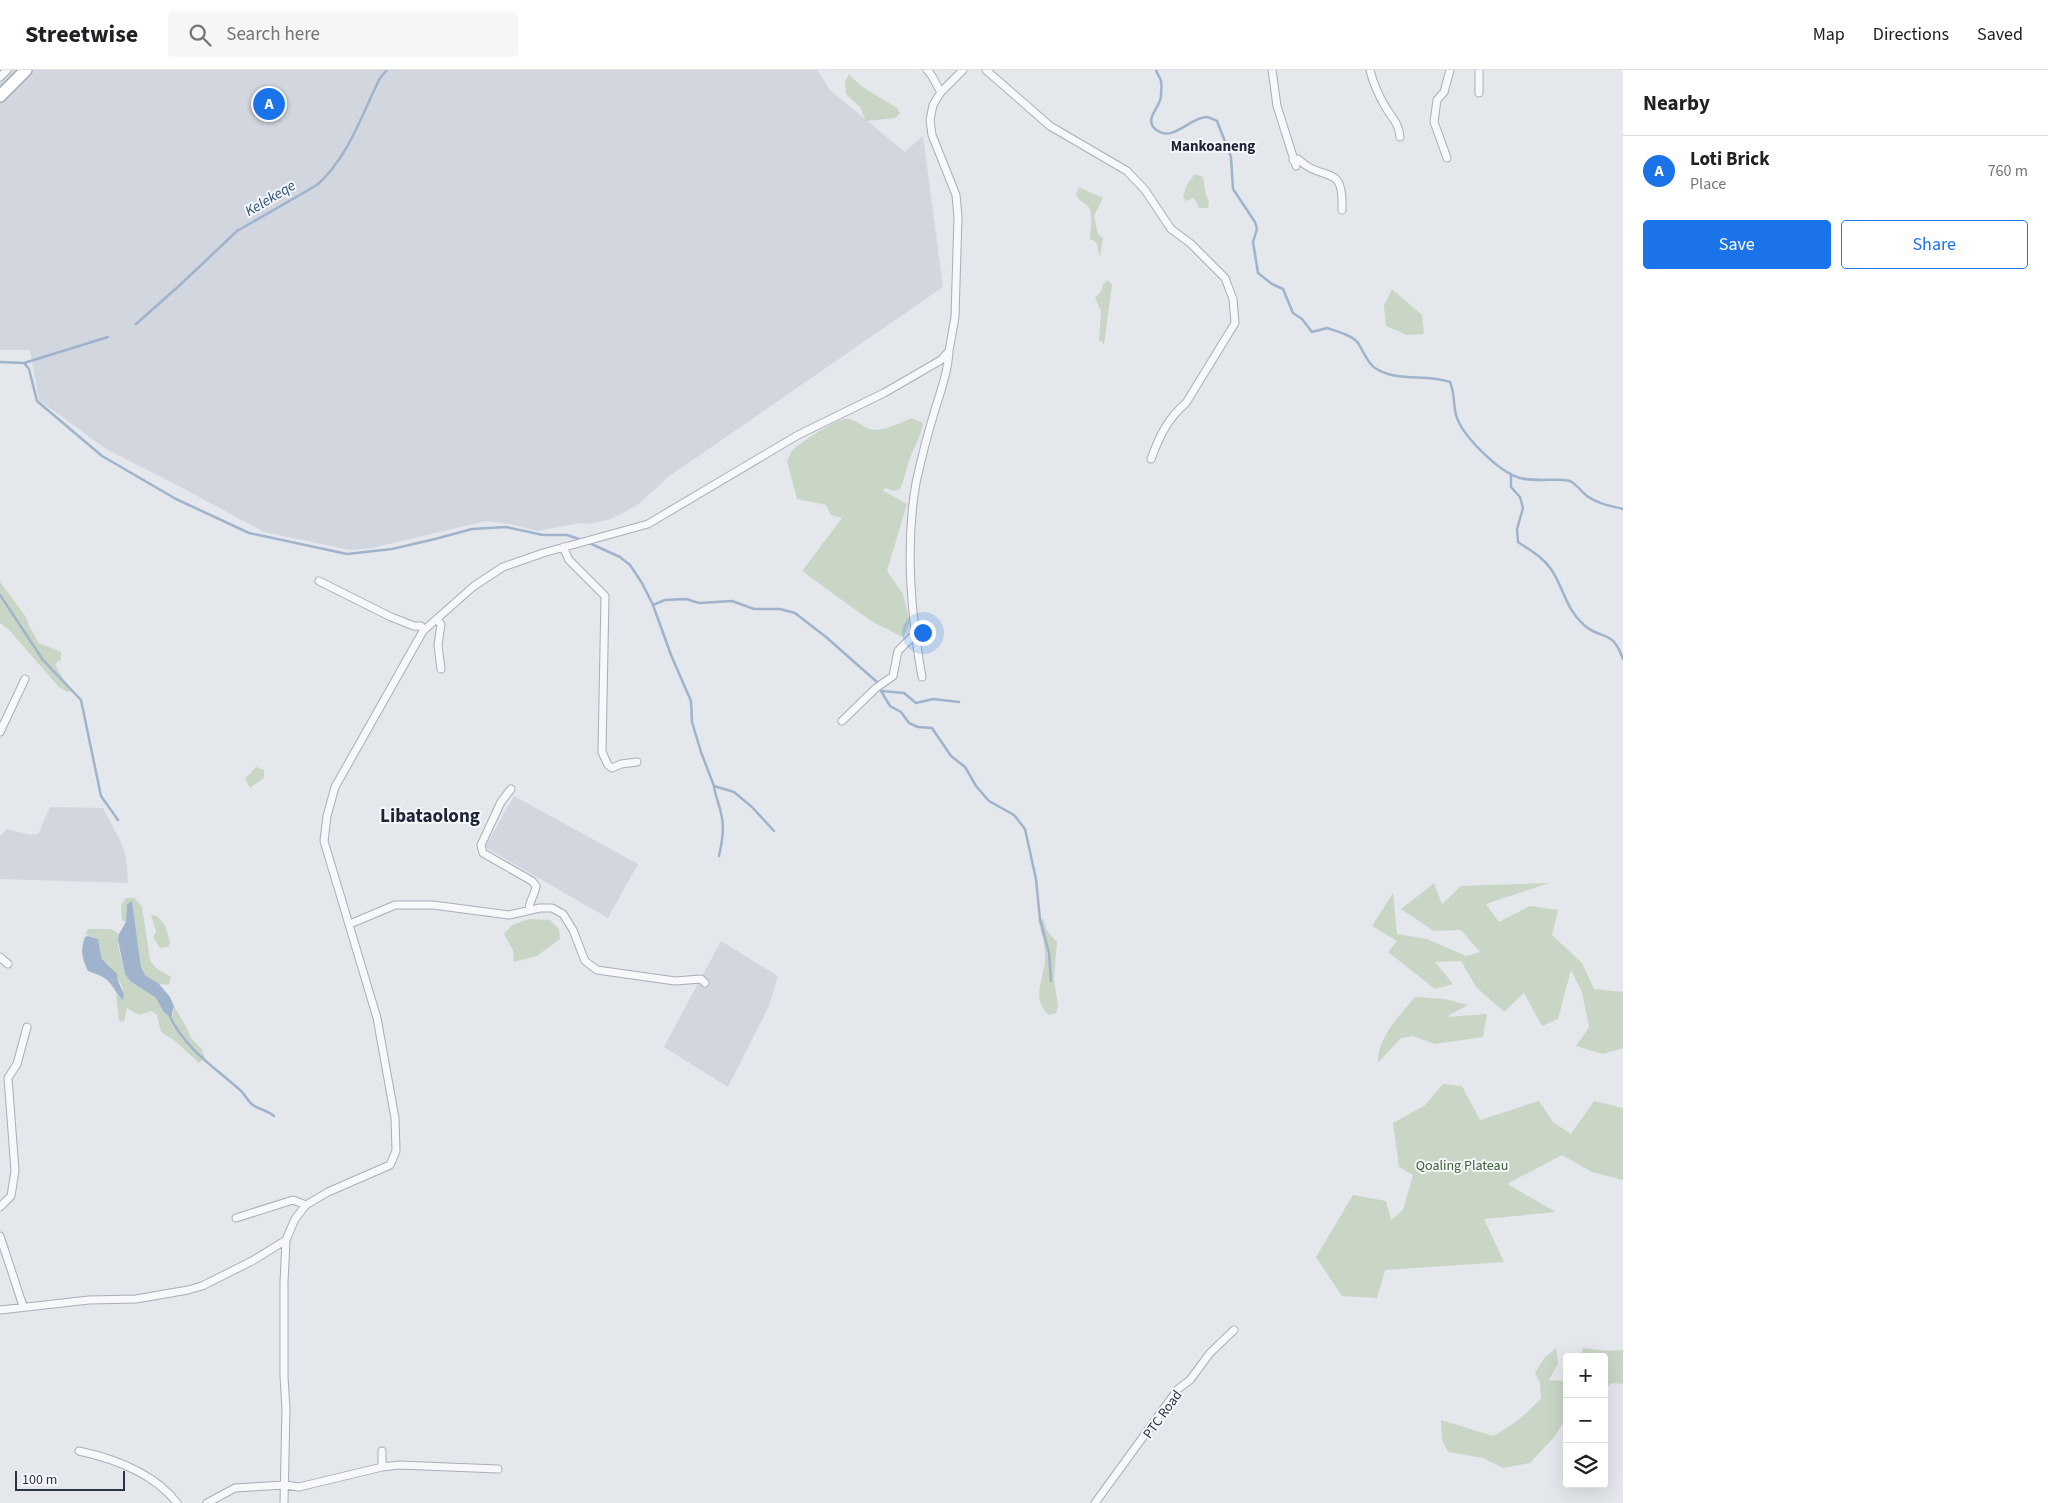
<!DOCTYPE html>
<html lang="en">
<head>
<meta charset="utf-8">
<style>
	:root { --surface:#fff; --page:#f6f6f6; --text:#202124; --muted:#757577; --line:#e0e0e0; --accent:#1a73e8 }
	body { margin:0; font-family:"Source Sans 3",sans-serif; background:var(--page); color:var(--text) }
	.controls { position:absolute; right:15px; bottom:15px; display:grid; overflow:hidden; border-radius:5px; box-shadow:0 5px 20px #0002 }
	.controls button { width:45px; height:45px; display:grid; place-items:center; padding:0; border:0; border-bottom:1px solid var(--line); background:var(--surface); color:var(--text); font:25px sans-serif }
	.scale { position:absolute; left:15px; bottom:12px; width:110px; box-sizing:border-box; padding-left:5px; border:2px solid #2b3445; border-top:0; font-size:14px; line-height:18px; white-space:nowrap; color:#2b3445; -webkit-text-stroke:4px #f4f6f9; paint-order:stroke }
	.you { position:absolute; left:922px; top:562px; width:18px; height:18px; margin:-12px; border:4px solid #fff; border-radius:50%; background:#1a73e8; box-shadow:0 0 0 8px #1a73e833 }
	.badge { display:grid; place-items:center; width:32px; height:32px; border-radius:50%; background:var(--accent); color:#fff; font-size:16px; font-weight:700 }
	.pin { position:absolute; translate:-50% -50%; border:2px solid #fff; box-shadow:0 1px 5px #0006 }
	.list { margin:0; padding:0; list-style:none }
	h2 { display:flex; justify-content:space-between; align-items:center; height:65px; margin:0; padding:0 20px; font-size:21px }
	h2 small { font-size:16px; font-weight:400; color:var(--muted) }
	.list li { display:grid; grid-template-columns:32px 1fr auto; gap:15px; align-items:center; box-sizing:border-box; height:70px; padding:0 20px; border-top:1px solid var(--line) }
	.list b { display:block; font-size:19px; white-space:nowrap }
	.list p { margin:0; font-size:16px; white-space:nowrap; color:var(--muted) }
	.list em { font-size:16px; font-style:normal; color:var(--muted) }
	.actions { display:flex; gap:10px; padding:15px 20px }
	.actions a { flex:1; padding:11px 0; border:1px solid var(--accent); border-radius:5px; text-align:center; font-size:18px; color:var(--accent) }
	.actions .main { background:var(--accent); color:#fff }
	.icon { flex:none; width:28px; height:28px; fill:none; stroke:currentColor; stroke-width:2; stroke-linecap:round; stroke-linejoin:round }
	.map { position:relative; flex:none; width:1623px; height:1433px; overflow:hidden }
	header { display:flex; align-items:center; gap:30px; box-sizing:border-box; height:70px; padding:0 25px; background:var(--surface); border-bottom:1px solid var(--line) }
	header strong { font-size:24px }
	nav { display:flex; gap:28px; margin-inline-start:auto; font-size:18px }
	.search { width:350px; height:45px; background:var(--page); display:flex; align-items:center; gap:12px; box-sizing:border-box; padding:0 18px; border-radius:5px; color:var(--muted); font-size:19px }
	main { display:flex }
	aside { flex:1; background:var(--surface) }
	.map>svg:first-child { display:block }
	.built { fill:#d2d6de }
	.green { fill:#c9d6c5 }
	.water { fill:#9fb4cc }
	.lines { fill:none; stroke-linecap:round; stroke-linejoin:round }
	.stream { stroke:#9fb4cc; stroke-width:2.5 }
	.street-casing { stroke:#a9aeb7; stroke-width:9 }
	.primary-casing { stroke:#a3abb8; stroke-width:14 }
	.street { stroke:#f7f8fa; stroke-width:7 }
	.primary { stroke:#fff; stroke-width:11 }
	.labels { text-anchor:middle; stroke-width:4; stroke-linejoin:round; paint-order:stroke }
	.park-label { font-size:14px; fill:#3f6138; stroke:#f4f6f9 }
	.street-label { font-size:14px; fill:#2b3445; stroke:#f4f6f9 }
	.neighbourhood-label { font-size:15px; font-weight:bold; fill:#1d2536; stroke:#f4f6f9 }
	.water-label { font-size:15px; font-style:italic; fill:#34527a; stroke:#f4f6f9 }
	.district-label { font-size:19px; font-weight:bold; fill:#1d2536; stroke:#f4f6f9 }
</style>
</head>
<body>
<header>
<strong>Streetwise</strong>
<div class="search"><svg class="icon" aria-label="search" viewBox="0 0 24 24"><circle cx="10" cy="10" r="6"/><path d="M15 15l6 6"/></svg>Search here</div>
<nav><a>Map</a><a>Directions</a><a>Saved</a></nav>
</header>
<main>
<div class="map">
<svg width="1623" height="1433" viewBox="0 0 1623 1433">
	<rect width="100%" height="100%" fill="#e4e7ec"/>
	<path class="built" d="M0,0H817L830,20L905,82L923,66L943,217L668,407L639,434L611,449L590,454L580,453L538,461L509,454L486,451L372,478L350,480L264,462L175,414L106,379L39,330L30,280H0Z
		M514,726L638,794L608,848L485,777Z
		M50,737L103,738L122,774L126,787L128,813L0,809V766L7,759L31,765L38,764Z
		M721,871L778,906L769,936L728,1017L664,977Z"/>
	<path class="green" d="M849,4L861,16L897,38L900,43L895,48L866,51L860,37L846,24L845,12Z
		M1195,104L1203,107L1206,125L1209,132L1208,138H1199L1194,128L1186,131L1183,128L1186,116Z
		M1079,117L1103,128L1094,146L1098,164L1103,168L1100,187L1096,172L1090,169C1090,160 1094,143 1088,136C1083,132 1079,131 1076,125Z
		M1108,210L1112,215L1104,274L1099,270L1101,241L1095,228L1101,221L1103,214Z
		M1392,219L1422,245L1424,264L1407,265L1386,256L1384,235Z
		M912,348L923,353C921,366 915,375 910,388C906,398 905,409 900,419L893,421L886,418L882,420L907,434L887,501L903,524L910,553L903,567L871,551L802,501L842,448L831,445L826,435L797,429L787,391C789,388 790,383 792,381C799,373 836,349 846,349C855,349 859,354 867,358C880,364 899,353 912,348Z
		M0,512L26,547L29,556L39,573L61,582V590L55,594L62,607L72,621L67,622L59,617L9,560L0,553Z
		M256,697L264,700V708L250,718L245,709Z
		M1434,813L1442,834L1461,816L1549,813L1486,834L1499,852L1530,836L1558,840L1552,865L1582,893L1594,919L1623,922V978L1603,984L1576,976L1589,957L1582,922L1571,900L1558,949L1542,956L1524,923L1504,942L1476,917L1461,891L1435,892L1453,914L1435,919L1388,882L1397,871L1372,856L1393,823L1397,864L1427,869L1466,886L1480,882L1461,860L1434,861L1401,839Z
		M126,828H135L142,837L150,890L156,898L171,907L169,915L159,914L151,909L145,905L141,897L132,831L127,834L126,852L122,850L121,835Z
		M151,845L157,846L165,855L170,872L168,877L160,878L153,867L156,862Z
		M529,849L550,850L559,859L560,869L537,886L514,892L513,880L504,864L512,855Z
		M1043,849L1047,861L1057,872L1054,910L1058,936L1056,943L1049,945C1029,928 1046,907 1045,885C1045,873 1041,862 1038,850Z
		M88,859H111L119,864L118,875L125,904L130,911L156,928L163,941L173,945L174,936L187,958L191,968L202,979L205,988L199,993L174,970L161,962L157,945L152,941L139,945L127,938L124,952L119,951L116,924L123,929V918L111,897L102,889L98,869L85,864Z
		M1415,927L1445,929L1468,935L1446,947L1487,944L1483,967L1435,974L1413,966L1401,968L1378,993C1377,968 1400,945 1415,927Z
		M1443,1014L1462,1016L1480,1050L1539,1031L1553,1052L1571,1064L1594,1031L1623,1038V1110L1592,1102L1562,1085L1507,1114L1556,1142L1484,1149L1504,1192L1385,1200L1377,1228L1342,1226L1316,1187L1353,1125L1386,1131L1391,1150L1403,1140L1413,1105L1399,1097L1393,1053L1424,1036Z
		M1556,1278L1558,1294L1549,1310L1567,1311V1346L1555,1366L1530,1393L1503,1398L1483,1388L1448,1382L1442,1370L1441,1350L1493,1366C1513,1355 1526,1345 1541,1328L1540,1313L1535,1303L1544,1288Z
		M1583,1278L1608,1281L1623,1280V1314L1613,1313L1604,1317V1287H1581Z"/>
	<path class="water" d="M132,831L141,897L145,905L159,914L170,927L174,936L171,948L163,941L156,928L130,911L125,904L118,870L119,864L126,852L127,834Z
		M88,866L98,869L102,889L117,904L118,911L124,924L123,930C116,924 115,919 110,913C104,906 96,904 88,901C82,888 80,880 85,867Z"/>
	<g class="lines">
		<path class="stream" d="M1156,0C1157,4 1160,7 1161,11C1162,14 1161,23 1161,26C1161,37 1141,51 1158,61C1173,71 1190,48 1206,47C1209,47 1213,49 1217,51L1231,87L1233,119L1255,152L1257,159L1253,172L1258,203L1272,214L1283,219L1293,243L1302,249L1312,262L1327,258C1336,261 1352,265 1358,273C1363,280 1367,293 1375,298C1398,313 1426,303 1450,312C1455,323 1453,334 1456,345C1462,366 1499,402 1520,408C1533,412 1560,408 1570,411C1576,414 1582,422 1587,426C1598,434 1611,436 1623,439
			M136,254L180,215L237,161L317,115C348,88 362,44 380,8L387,0
			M0,292L24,293L108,267
			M24,293L29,299L37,331L102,386L176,429L249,463L347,484L392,479L435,469L472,459L506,457L543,465H567L582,470
			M1511,404V417L1520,427L1523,438L1517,459L1518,472C1530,480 1543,487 1551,499C1564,518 1565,538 1584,555C1602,571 1612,558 1623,589
			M587,472L620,487L630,495L642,513L653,535L671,585L691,631L692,652L701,682L714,716L734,722L752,737L774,761
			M0,525L43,590L81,630L101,726L118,750
			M653,535L665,530L686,529L699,533L732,531L754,539H780L795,543L826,567L877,612
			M881,621L890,636L901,642L909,653L918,657L932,658L951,686L965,697L976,716L989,731L1014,745L1025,759L1036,809L1040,849L1049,883L1051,911
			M881,621L904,623L916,633L933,629L959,632
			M714,716C715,726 719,733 721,743C725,757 722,772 719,786
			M170,947C186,979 214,997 240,1020C245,1024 248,1032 253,1035C260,1040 267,1040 274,1046"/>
		<defs>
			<path id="street" d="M927,0C934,6 935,14 941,22
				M986,0L1050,56L1127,101L1145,120L1171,159L1190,173L1225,208L1233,229L1235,253L1186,333C1168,348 1159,367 1151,389
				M1272,0L1277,36L1296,96
				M1370,0C1373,13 1379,26 1386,38C1393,49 1399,54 1400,67
				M1479,0V23
				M0,7L7,0
				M1447,88L1434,52L1437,30L1444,22L1450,0
				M1293,90L1298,89C1324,114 1344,91 1342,140
				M563,477L569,490L605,526L602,682L608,695L612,698L621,694L637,692
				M319,511L391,547L414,556H421L423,561
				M437,550L441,554L438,575L441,599
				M922,607C911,545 905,475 916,413C921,390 927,366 934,343C940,323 948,302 949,281
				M842,651L876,618L893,606L898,581L914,565
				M0,662L25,609
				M511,719L501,732L481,775L483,783L532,811L536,816C535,825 529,831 529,840
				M350,854L395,835H433L509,845L540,838H552L563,844L573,860L585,891L597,900L675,911L701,909L705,913
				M0,887L8,894
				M0,1137L11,1126L15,1101L8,1008L17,994L27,957
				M236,1148L293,1130L306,1135
				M0,1166L23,1236
				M0,1240L89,1230L136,1229L188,1220L202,1216L252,1191L286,1170
				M79,1381C116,1389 154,1403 177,1433
				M382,1397L399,1395L498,1399
				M207,1433L235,1418L285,1415L299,1417L382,1397V1381
				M284,1433L286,1339L284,1306V1213L286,1170L295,1149L306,1135L328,1122L390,1095L396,1081L395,1048L377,948L324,771L327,746L335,717L423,561L474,516L503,497L543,483L648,454L798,365L884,323L941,290L949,281L955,247L958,147L956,125L932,65L930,50L933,35L941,22L963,0
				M1095,1433L1178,1319L1190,1310L1210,1283L1234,1260"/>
			<path id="primary" d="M0,26L26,0"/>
		</defs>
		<use href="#street" class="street-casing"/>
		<use href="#primary" class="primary-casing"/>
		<use href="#street" class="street"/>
		<use href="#primary" class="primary"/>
	</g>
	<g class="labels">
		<g class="park-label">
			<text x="1462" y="1100">Qoaling Plateau</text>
		</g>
		<g class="street-label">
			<text transform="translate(1162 1344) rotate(-54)" y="5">PTC Road</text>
		</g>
		<g class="neighbourhood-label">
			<text x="1213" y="81">Mankoaneng</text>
		</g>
		<g class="water-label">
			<text transform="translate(270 128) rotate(-31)" y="5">Kelekeqe</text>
		</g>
		<g class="district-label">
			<text x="430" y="752">Libataolong</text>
		</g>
	</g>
</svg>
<div class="controls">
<button>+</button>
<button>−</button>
<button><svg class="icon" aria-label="layers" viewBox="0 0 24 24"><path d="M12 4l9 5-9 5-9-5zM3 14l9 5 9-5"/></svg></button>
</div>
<div class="scale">100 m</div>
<div class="you"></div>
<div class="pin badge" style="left:269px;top:34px">A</div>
</div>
<aside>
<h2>Nearby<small></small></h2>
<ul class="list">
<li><span class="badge">A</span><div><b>Loti Brick</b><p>Place</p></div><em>760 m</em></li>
</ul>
<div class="actions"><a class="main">Save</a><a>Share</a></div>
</aside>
</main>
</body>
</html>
